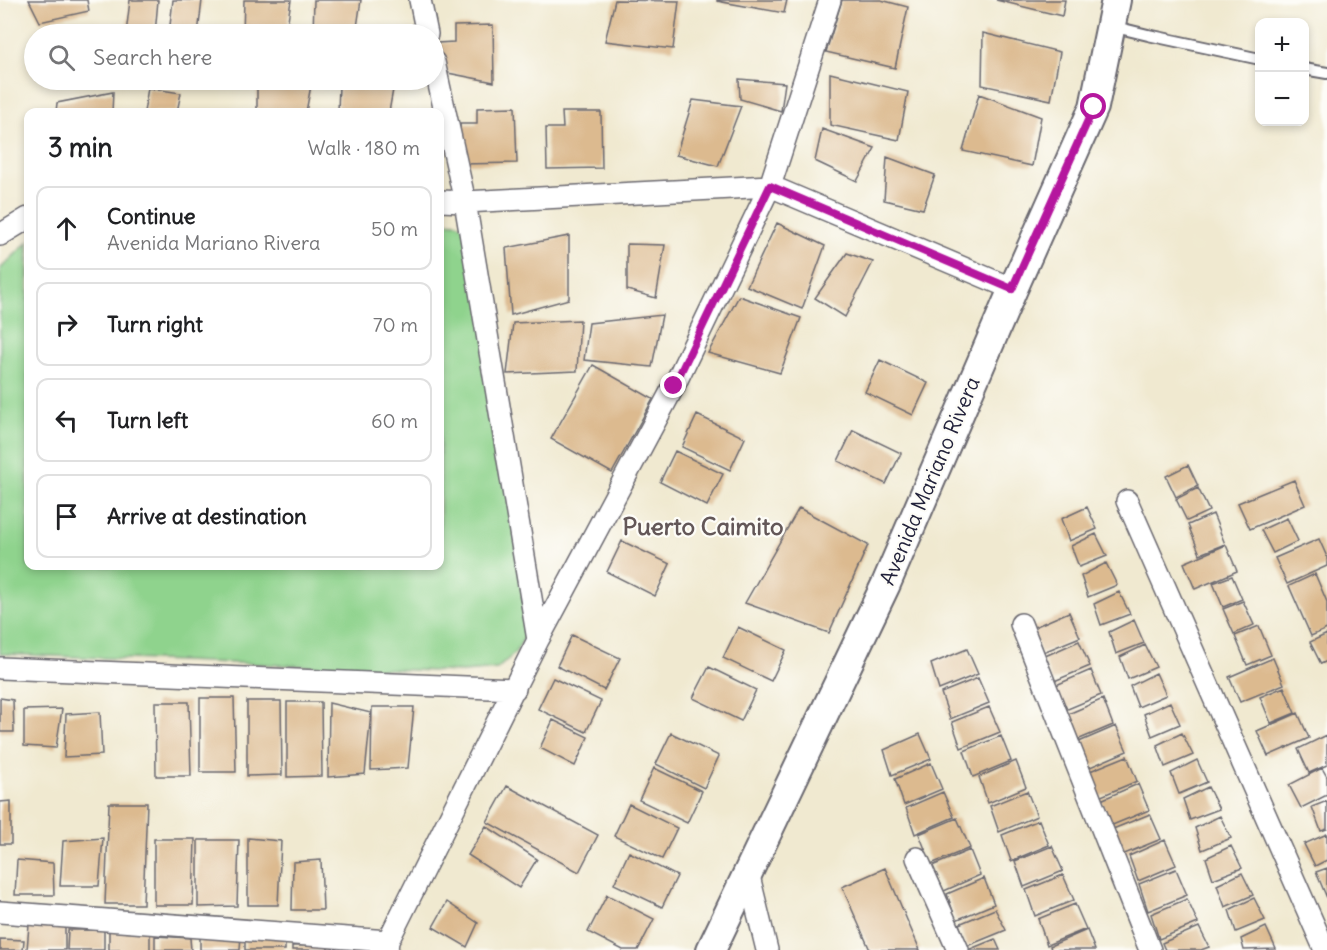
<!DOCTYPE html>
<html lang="en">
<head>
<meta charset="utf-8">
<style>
	:root { --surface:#fff; --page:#f2f2f2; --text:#202124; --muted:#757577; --line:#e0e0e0 }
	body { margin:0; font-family:Delius,sans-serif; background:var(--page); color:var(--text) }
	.controls { position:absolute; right:18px; top:18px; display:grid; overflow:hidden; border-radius:12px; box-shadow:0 3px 9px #0003 }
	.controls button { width:54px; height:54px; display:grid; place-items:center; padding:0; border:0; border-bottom:2px solid var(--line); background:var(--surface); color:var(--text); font:30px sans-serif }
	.stop { position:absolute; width:18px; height:18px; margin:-14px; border:4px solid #b5179e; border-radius:50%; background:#fff }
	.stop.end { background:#b5179e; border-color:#fff; box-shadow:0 2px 6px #0008 }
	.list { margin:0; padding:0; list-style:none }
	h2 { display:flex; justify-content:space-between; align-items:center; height:78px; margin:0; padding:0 24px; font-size:26px }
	h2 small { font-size:20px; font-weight:400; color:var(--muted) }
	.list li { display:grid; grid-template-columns:39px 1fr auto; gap:18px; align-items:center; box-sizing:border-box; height:84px; margin:0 12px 12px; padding:0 12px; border:2px solid var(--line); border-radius:12px }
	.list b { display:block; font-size:22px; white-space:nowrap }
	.list p { margin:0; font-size:20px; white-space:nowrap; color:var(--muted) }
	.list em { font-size:20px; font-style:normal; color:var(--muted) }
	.icon { flex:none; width:33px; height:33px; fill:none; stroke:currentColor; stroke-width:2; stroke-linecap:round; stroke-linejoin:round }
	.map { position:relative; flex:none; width:1327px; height:950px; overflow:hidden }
	.search { position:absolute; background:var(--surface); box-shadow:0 3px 9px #0003; left:24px; top:24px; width:420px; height:66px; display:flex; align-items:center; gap:15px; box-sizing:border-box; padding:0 21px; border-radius:33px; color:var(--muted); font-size:22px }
	.panel { position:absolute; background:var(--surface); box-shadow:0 3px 9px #0003; left:24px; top:108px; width:420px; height:462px; border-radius:12px }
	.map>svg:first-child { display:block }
	.green { fill:#8fd38d; stroke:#587a64; stroke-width:1.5 }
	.building { fill:#dcba8f }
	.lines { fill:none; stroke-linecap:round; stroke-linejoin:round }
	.service-casing { stroke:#6a686f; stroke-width:14 }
	.minor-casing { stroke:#6a686f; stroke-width:24 }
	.secondary-casing { stroke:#6a686f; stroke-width:32 }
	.service { stroke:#fff; stroke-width:10 }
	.minor { stroke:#fff; stroke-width:21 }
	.secondary { stroke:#fff; stroke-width:28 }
	.route { stroke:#b5179e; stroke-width:8 }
	.labels { text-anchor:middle; stroke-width:4.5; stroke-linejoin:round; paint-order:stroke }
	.street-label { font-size:21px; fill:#22223b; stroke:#fdfcf7 }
	.quarter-label { font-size:24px; font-weight:bold; fill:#635758; stroke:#fdfcf7 }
</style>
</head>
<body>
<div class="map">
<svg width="1327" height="950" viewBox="0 0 1327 950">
	<rect width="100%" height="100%" fill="#fdfcf7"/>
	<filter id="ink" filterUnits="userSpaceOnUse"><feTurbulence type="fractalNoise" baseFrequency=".0167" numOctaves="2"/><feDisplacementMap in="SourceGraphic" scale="12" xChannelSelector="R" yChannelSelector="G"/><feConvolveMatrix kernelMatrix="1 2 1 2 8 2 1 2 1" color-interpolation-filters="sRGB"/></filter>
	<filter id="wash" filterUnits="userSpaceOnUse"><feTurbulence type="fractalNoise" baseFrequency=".008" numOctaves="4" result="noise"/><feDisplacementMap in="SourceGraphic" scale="24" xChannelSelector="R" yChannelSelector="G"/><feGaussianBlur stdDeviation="1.35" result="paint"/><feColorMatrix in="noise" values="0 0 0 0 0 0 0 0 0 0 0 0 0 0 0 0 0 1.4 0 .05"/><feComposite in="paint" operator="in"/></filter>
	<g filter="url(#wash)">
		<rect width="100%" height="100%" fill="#f0e9d0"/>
		<path class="green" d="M440,222L457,223L471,230L530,628L515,653L497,669L463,672L0,654V269L28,242V566H440Z"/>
		<g id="blocks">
			<path class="building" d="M29,0H87L89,11L40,22Z
				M130,0H158L155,34H126Z
				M173,0H202L198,34H169Z
				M244,0H291L286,34H243Z
				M314,0H361L356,34H313Z
				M615,0L679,1L673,49L605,41Z
				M717,0H787L784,13L717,1Z
				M842,0H881L908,7L895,68L826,52Z
				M996,0H1065L1062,16Z
				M493,25L494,82L448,73L437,43L454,42V26Z
				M983,33L1060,52L1051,100L982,85Z
				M830,73L908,92L899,140L830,125Z
				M739,79L785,83L781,111L740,99Z
				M257,80H312L306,112H257Z
				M394,84L389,112H338L339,85Z
				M148,88L181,93L177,112H144Z
				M113,92L112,112H56L57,103Z
				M979,94L1041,117L1032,166L963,151Z
				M693,100L741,106L718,166L676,155Z
				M515,107L517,163L461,164L460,124H477V108Z
				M562,112H601L602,168L547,169L546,128H563Z
				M822,129L875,148L857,181L815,161Z
				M887,157L935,175L923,209L884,200Z
				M777,223L825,246L802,309L747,286Z
				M569,236V299L511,315L506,248Z
				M627,244L665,245L656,298L627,290Z
				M847,253L873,262L845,317L815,298Z
				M739,296L801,318L780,373L708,353Z
				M662,315L652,367L584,360L589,323Z
				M580,320L577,371L507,374L513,323Z
				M880,360L928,383L913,415L865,392Z
				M593,365L653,399L612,473L551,439Z
				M697,415L745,438L730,470L682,447Z
				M853,430L901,453L886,484L838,461Z
				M675,451L723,474L707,506L660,482Z
				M1188,465L1198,486L1176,497L1166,476Z
				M1294,480L1305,505L1250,529L1238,503Z
				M1198,488L1209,511L1187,521L1176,499Z
				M1087,507L1097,529L1069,541L1061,519Z
				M799,508L868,545L829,633L745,603Z
				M1213,514L1225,544L1200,554L1188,525Z
				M1287,518L1298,541L1273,553L1261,530Z
				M1096,534L1107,556L1079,567L1071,546Z
				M1319,539L1327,557V566L1287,584L1275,558Z
				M622,541L670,564L655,596L607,572Z
				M1226,545L1237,571L1195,589L1184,563Z
				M1106,563L1117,585L1088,597L1081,576Z
				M1315,574L1327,602V629L1311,636L1289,586Z
				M1232,576L1242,599L1223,607L1213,583Z
				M1119,592L1130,614L1101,625L1094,604Z
				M1243,601L1254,625L1234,634L1223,609Z
				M1069,612L1080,637L1041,653L1032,628Z
				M1134,620L1144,643L1116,654L1109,632Z
				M1259,626L1271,655L1247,665L1235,636Z
				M738,627L786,650L771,681L723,658Z
				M1327,634V661L1321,664L1310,642Z
				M572,635L620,658L604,690L557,666Z
				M1079,641L1090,666L1052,682L1043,657Z
				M1145,645L1156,667L1128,679L1120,657Z
				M967,649L978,674L939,690L931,664Z
				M1273,658L1284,684L1240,702L1229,677Z
				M709,667L756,690L741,721L693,698Z
				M1091,670L1101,695L1063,711L1054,686Z
				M1156,673L1166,695L1138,707L1130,686Z
				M553,678L601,701L586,732L538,709Z
				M978,678L989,703L950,719L941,693Z
				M1284,687L1295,713L1271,723L1260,697Z
				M0,698L13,700L14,732H0Z
				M200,698H234L236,772H200Z
				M1103,699L1113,725L1075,741L1066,715Z
				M247,701H281L282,775L247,776Z
				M155,702H189L191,776H156Z
				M287,702H321L322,776L287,777Z
				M1170,702L1180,724L1152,736L1144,714Z
				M329,703L371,713L365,774L328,777Z
				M372,707H414L408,768L371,770Z
				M989,707L1000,732L961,748L952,722Z
				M62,709L56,748L24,746V710Z
				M100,712L102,755L64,757L66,714Z
				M1298,713L1309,738L1268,756L1257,731Z
				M553,720L588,737L575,766L540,748Z
				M1116,726L1127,751L1088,768L1079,742Z
				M671,733L719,756L704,788L656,764Z
				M1182,733L1193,755L1165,767L1157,745Z
				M920,734L931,759L892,775L884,750Z
				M1327,735V765L1309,773L1298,749Z
				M1001,736L1011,761L973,777L964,751Z
				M1127,756L1137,781L1099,797L1090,771Z
				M1197,760L1207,782L1179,794L1171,773Z
				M1016,761L1026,787L988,803L979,777Z
				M931,763L942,789L904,805L895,779Z
				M654,768L702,791L687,823L639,800Z
				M1322,768L1327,777V795L1301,808L1289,785Z
				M1138,784L1149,810L1110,826L1101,800Z
				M507,786L598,835L579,872L487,822Z
				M1208,787L1219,809L1190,820L1183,799Z
				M1027,791L1037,816L999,832L990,806Z
				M943,792L954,817L915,834L906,808Z
				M11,801V844H0V802Z
				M1327,801V829L1321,831L1312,807Z
				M109,803H147L143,904H105Z
				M629,804L677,828L662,859L614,836Z
				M1150,814L1161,839L1122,855L1113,829Z
				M1220,816L1231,838L1202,850L1195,828Z
				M957,818L970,848L931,864L919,834Z
				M1039,820L1049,845L1011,861L1002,835Z
				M486,826L537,859L519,888L468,855Z
				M1327,834V860L1315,866L1304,844Z
				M103,838L99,886H60L63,841Z
				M248,838L281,841L278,905H248Z
				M154,839H195L193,905H154Z
				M198,840H239L237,906L198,907Z
				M1165,840L1176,865L1138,881L1129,856Z
				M1052,846L1063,871L1024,887L1015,861Z
				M1231,846L1242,868L1213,879L1206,858Z
				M970,850L980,875L944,891L932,866Z
				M629,852L677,876L662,907L614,884Z
				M17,860L53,863L54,895H15Z
				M321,860L323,910H292L293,862Z
				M885,868L910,927L920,950H870L842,887Z
				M1327,868V898L1316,872Z
				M1176,869L1187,895L1148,911L1139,884Z
				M1242,873L1253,895L1225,907L1217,885Z
				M1063,875L1074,900L1035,916L1026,890Z
				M984,878L994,904L956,920L947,894Z
				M607,895L654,919L638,950H623L588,932Z
				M1254,898L1265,920L1236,932L1229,910Z
				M1187,899L1198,923L1159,939L1151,914Z
				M447,902L478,923L467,947L433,927Z
				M1075,904L1086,929L1047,945L1038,919Z
				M995,909L1006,930L967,946L959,924Z
				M65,924V950H27L29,925Z
				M109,927L150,929V950H109Z
				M1199,927L1209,947L1201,950H1165L1162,943Z
				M1266,927L1276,949L1244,950L1241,939Z
				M68,930H104V950H67Z
				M1087,930L1095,950H1051L1050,946Z
				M200,933L241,934L240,950H200Z
				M155,936L190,938L191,950H155Z
				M245,936H285V950H245Z
				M0,939L24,940L23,950H0Z
				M995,939L1000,950H968Z
				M328,945V950H292V946Z"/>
		</g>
	</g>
	<g filter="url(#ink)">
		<use href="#blocks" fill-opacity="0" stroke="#6a686f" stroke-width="1.5"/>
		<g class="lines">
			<defs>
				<path id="service" d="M1111,26L1148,35L1260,59
					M1304,69L1327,73"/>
				<path id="minor" d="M420,0L427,34
					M434,62L465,202L538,640
					M440,201L465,202L770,186L1013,289
					M0,235L28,218
					M1127,501L1325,950
					M1021,624L1150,950
					M0,668L515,689
					M917,858L958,950
					M748,872L767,950
					M0,912L388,941
					M387,950L388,941L538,640L674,386L770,186L830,0"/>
				<path id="secondary" d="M711,950L886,584L1013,289L1094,107L1116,0"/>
			</defs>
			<use href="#service" class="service-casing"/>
			<use href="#minor" class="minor-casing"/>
			<use href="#secondary" class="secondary-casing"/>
			<use href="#service" class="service"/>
			<use href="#minor" class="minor"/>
			<use href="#secondary" class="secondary"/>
		</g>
	</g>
	<g class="lines" filter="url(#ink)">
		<path class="route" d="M674,386L770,186L1012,289L1094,107"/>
	</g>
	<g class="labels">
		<g class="street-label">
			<text transform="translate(930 481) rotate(-67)" y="7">Avenida Mariano Rivera</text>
		</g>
		<g class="quarter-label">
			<text x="703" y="535">Puerto Caimito</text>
		</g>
	</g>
</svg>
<div class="controls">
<button>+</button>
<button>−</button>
</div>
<div class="stop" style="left:1094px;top:107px"></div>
<div class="stop end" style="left:674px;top:386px"></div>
<div class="search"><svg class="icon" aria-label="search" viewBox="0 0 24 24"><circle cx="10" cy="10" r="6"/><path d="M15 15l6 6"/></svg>Search here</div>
<section class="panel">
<h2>3 min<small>Walk · 180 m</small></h2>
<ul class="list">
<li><svg class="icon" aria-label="ahead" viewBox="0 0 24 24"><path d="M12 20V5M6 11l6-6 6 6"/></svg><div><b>Continue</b><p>Avenida Mariano Rivera</p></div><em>50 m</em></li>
<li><svg class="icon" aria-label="right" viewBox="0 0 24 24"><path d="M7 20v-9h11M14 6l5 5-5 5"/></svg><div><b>Turn right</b></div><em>70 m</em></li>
<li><svg class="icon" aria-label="left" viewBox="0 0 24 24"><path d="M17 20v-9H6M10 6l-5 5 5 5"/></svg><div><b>Turn left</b></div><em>60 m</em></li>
<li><svg class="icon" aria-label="arrive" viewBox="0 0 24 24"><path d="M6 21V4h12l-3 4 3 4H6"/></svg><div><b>Arrive at destination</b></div></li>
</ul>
</section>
</div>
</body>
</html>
